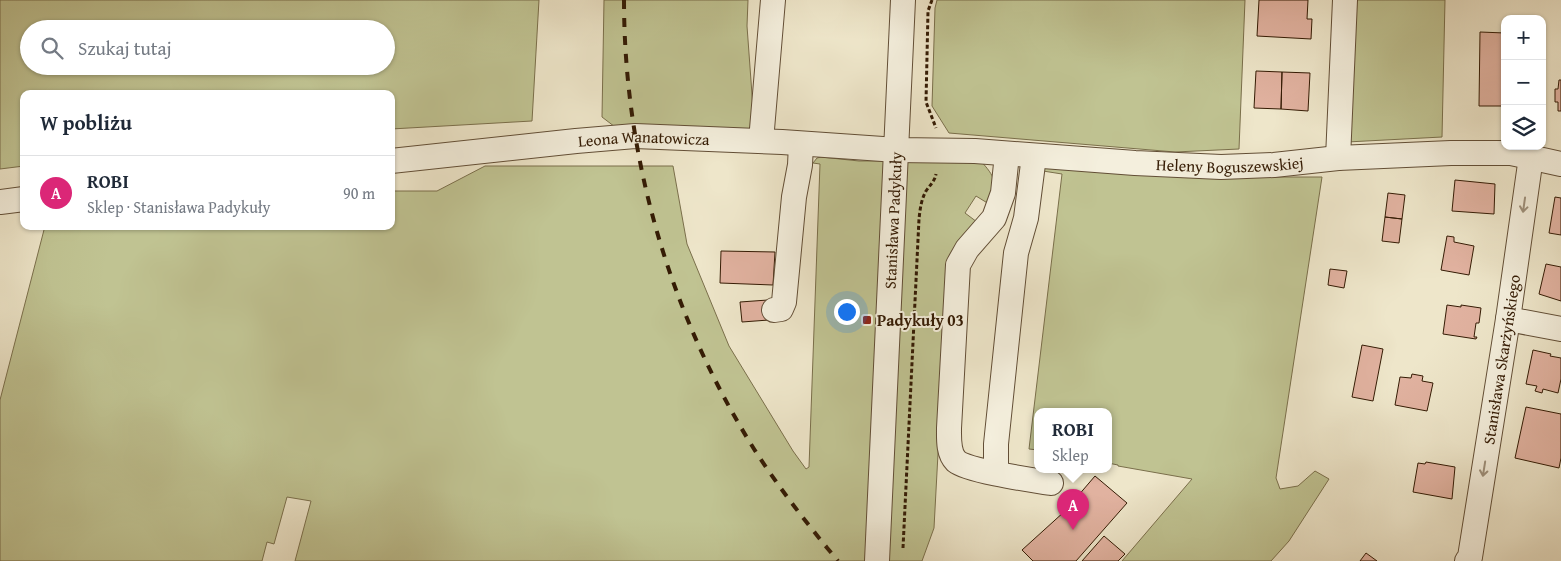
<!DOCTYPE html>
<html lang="pl">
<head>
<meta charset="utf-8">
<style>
	:root { --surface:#fff; --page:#f6f6f7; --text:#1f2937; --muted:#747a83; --line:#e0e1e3; --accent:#db2777 }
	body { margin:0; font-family:"Gentium Book Plus",serif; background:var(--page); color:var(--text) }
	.controls { position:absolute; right:15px; top:15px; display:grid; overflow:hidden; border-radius:10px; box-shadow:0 1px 4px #0004 }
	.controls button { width:45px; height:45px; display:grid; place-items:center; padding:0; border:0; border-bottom:1px solid var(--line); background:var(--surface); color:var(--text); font:25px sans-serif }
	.you { position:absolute; left:846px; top:311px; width:18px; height:18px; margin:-12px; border:4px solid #fff; border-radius:50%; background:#1a73e8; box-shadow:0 0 0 8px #1a73e833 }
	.badge { display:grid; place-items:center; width:32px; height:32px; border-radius:50%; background:var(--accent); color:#fff; font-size:16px; font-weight:700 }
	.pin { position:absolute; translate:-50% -41px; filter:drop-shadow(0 1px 2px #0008) }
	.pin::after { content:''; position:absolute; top:26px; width:18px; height:15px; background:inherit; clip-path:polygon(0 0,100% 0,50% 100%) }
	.popup { position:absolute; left:1034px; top:408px; width:78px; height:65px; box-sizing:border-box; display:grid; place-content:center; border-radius:10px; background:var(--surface); filter:drop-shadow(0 1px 4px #0005); font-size:16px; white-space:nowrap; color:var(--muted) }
	.popup b { font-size:19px; color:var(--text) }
	.popup::after { content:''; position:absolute; left:50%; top:100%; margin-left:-10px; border:10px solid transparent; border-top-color:var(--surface) }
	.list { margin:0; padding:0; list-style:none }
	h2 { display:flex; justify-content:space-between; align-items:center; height:65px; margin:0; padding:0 20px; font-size:21px }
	h2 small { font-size:16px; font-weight:400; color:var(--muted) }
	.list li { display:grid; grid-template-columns:32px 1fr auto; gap:15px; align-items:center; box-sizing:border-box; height:75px; padding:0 20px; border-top:1px solid var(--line) }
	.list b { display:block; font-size:19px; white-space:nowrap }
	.list p { margin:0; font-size:16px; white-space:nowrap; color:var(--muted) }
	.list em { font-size:16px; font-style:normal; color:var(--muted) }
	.icon { flex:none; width:28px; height:28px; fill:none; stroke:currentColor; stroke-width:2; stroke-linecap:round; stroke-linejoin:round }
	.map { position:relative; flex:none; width:1561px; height:561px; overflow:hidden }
	.search { position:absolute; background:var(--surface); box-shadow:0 1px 4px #0004; left:20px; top:20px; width:375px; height:55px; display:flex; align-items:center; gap:12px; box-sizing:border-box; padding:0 18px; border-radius:28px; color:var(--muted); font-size:19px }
	.panel { position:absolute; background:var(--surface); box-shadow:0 1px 4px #0004; left:20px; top:90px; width:375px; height:140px; border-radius:10px }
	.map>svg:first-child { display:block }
	.green { fill:#c0c392; stroke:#7a6f4b; fill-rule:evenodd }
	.building { fill:#e1b2a0; stroke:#341b04 }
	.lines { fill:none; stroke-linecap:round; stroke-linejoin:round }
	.minor-casing { stroke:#624e36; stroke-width:26 }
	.path { stroke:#341b04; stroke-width:3; stroke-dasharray:4 2.5; stroke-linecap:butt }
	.minor { stroke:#f4efdd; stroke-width:24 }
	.rail { stroke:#341b04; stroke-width:4; stroke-dasharray:9 9; stroke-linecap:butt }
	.oneway { stroke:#9e907b }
	.poi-dot { fill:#8f2418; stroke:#f4efdd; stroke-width:2 }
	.labels { text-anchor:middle; stroke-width:4; stroke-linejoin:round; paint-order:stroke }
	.street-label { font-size:16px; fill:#341b04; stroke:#f4efdd }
	.poi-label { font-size:16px; font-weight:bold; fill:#341b04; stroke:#f4efdd; text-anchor:start }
</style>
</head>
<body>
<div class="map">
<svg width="1561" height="561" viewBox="0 0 1561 561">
	<rect width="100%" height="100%" fill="#eee6ca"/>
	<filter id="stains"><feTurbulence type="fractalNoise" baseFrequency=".004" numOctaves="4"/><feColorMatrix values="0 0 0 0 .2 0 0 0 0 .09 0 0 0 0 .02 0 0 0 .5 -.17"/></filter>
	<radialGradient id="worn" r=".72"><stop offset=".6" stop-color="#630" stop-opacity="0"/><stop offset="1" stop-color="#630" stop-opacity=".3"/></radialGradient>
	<path class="green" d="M0,0H539L532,121L391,129V94H24V166L0,169ZM29,29H386V66H29Z
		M604,0H748L747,26L754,122L746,132L619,130L602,117Z
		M937,0H1245L1239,149L1175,152L949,133L932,106L935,8Z
		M1356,0H1445L1442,137L1347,142Z
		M821,157L859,161L980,160C996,178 997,181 989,204L976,196L965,213L977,222L939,435L934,528L922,561H295L311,501L287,497L274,544L267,542L262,561H0V400L45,226H391V191H437L485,166H673L687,244L729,346L793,451L806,469L809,467L820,164L813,163L817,158Z
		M1043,165L1236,177H1322L1276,478L1280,489L1298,486L1315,471L1329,479L1289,541L1271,561H1122L1192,479L1118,466V465L1108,463V411H1038V450L1029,449L1062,174L1043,171Z"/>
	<path class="building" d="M1259,0H1308L1307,19H1312L1311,39L1257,36Z
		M1480,32L1505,33V106H1479Z
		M1256,71L1282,72L1281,109L1254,108Z
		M1282,72L1310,73L1308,111L1281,109Z
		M1559,80H1561V111H1558V102H1555V89H1558Z
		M1455,180L1495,184L1494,214L1452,211Z
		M1388,193L1405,195L1402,219L1385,217Z
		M1555,197L1561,198V235L1549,233Z
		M1385,217L1402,219L1399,243L1382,241Z
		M1447,236L1454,237V242L1474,246L1469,275L1441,270Z
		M721,251L775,252L773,285L720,283Z
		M1546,264L1561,267V301L1539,294Z
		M1330,269L1347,271L1344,288L1328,285Z
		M768,300L769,320L742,322L740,302Z
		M1447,305L1461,307V305L1481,308L1479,323H1476L1474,337H1477L1476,339L1443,334Z
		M1362,345L1383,349L1373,401L1352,397Z
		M1533,350L1551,354L1550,356L1561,358V379L1558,393L1543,389L1542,393L1535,391L1537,386L1526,384Z
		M1412,374L1423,376L1422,381L1433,383L1427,411L1395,405L1400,377L1411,378Z
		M1526,407L1561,414V458L1559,468L1515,458Z
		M1426,462L1455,467L1452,499L1413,492L1418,463L1425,464Z
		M1095,476L1127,503L1076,561H1033L1022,550L1065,511Z
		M1104,536L1125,554L1118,561H1082Z
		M1366,553L1377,561H1360Z"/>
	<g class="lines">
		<defs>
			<g id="minor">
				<path d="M761,141L773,0"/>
				<path d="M1007,154L1003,193L994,218L967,249L958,265L949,428C949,439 948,453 956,461C968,471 1032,480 1051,483"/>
				<path d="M1338,158L1345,0"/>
				<path id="s1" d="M391,161L576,141L635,136L782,142L897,150L975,151L1135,163L1221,167L1274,165L1338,158L1451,153H1511L1561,164"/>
				<path d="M0,202L24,199"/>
				<path d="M774,310L781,309L784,302L794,197L800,165L801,144"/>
				<path d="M1508,319L1561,329"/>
				<path d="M996,473V444L1016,253L1026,218L1034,156"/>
				<path id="s2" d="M877,561L903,0"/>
				<path id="s3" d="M1467,561L1470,557L1508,319L1531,157"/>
			</g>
		</defs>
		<use href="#minor" class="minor-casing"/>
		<path class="path" d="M932,0L928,11L926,102L936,128
			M903,548L919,219C920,210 921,200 926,191C930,185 935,181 936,174"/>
		<use href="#minor" class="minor"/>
		<path class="rail" d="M624,0C624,158 670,315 754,449C779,488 808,525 838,561"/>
	</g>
	<defs><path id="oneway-shaft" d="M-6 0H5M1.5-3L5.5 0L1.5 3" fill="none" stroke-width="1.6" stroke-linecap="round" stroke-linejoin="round" transform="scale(1.25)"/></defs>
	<g class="oneway">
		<use href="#oneway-shaft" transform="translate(1524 205) rotate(98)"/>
		<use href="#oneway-shaft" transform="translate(1484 469) rotate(99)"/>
	</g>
	<rect class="poi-dot" x="862" y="315" width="10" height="10" rx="2.5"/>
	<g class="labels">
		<g class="street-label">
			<text dy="6" stroke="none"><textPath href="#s1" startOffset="254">Leona Wanatowicza</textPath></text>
			<text dy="6" stroke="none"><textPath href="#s1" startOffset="841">Heleny Boguszewskiej</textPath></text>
			<text dy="6" stroke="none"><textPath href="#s2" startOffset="341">Stanisława Padykuły</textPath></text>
			<text dy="6" stroke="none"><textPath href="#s3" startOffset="205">Stanisława Skarżyńskiego</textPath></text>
		</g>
		<g class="poi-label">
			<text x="877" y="326">Padykuły 03</text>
		</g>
	</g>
	<rect width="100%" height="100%" filter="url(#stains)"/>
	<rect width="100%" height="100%" fill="url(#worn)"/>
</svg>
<div class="controls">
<button>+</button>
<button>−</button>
<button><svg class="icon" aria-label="layers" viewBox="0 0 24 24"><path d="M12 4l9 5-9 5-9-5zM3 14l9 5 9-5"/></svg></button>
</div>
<div class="you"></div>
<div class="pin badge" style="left:1073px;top:530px">A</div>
<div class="popup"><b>ROBI</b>Sklep</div>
<div class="search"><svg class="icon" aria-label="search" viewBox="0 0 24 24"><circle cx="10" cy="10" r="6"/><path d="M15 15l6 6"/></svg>Szukaj tutaj</div>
<section class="panel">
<h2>W pobliżu<small></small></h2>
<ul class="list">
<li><span class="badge">A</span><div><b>ROBI</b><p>Sklep · Stanisława Padykuły</p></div><em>90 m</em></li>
</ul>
</section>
</div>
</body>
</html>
